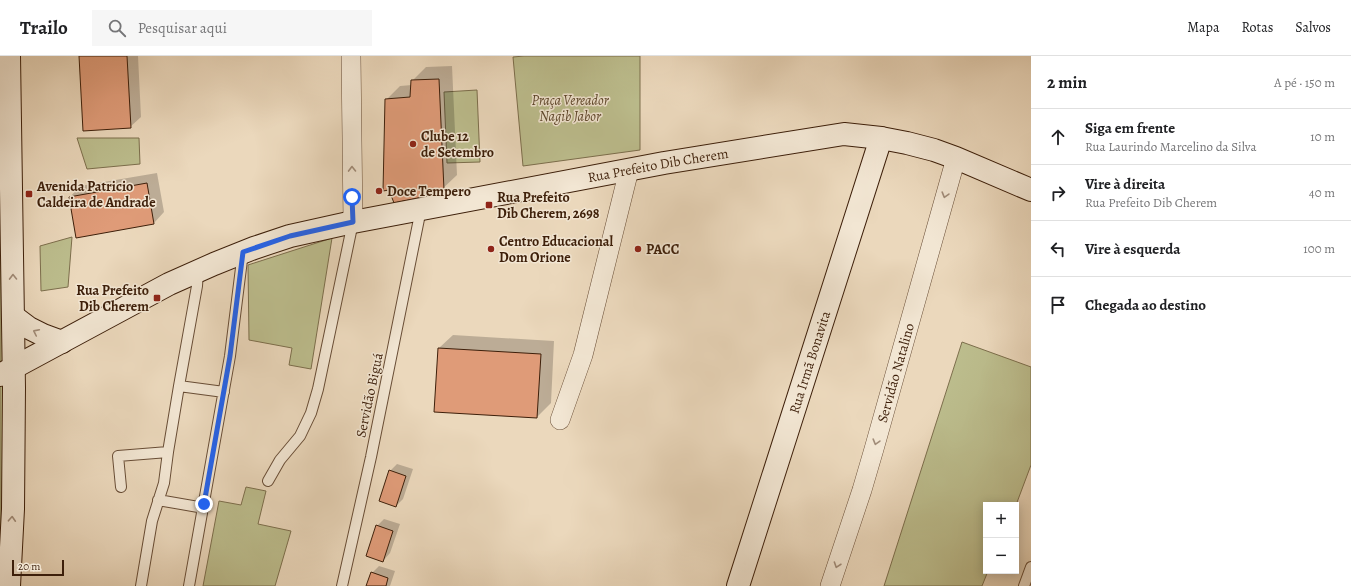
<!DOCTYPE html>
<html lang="pt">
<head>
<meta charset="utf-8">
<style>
	:root { --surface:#fff; --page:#f6f6f6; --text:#202124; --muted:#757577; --line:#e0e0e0 }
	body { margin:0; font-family:Alegreya,serif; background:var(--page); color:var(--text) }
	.controls { position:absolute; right:12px; bottom:12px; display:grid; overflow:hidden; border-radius:0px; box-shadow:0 2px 10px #0003 }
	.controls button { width:36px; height:36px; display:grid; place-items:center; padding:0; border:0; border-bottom:1px solid var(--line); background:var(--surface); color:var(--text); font:20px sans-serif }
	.scale { position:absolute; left:12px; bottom:10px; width:52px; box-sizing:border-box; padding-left:4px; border:2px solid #3d1f0a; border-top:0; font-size:11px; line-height:14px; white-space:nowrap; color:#3d1f0a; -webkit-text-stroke:3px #f2e6d3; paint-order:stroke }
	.stop { position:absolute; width:12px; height:12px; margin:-9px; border:3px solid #2563eb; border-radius:50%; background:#fff }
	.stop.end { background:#2563eb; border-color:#fff; box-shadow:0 1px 4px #0008 }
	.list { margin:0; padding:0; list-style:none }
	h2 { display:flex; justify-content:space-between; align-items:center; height:52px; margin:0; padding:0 16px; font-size:17px }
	h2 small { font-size:13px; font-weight:400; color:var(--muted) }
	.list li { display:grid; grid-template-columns:26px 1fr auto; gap:12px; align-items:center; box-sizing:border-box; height:56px; padding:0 16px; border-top:1px solid var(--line) }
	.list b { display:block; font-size:15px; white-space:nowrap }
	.list p { margin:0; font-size:13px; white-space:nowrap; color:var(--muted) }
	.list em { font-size:13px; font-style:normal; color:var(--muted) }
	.icon { flex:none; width:22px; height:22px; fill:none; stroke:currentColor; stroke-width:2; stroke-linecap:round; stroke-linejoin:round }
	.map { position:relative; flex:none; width:1031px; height:530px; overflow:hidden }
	header { display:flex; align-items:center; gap:24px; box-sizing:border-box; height:56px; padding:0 20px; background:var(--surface); border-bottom:1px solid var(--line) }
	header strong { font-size:19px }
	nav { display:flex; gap:22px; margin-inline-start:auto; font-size:14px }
	.search { width:280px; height:36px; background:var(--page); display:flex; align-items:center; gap:10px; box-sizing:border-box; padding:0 14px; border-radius:0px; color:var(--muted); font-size:15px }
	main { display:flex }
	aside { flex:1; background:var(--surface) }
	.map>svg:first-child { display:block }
	.green { fill:#bcbd8d; stroke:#7c6e4c }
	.shadow { fill:#0003 }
	.building { fill:#df9b78; stroke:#3d1f0a }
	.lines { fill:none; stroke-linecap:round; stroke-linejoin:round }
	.lane-casing { stroke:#684d36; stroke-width:12 }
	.street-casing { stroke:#684d36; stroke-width:20 }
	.secondary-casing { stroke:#3d1f0a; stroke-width:24 }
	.lane { stroke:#f2e6d3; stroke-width:10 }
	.street { stroke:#f2e6d3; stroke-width:19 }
	.secondary { stroke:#f2e6d3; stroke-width:22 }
	.oneway { stroke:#a18c79 }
	.route { stroke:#2563eb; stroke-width:5 }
	.poi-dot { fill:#8f2418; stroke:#f2e6d3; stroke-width:1.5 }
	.labels { text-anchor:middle; stroke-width:3; stroke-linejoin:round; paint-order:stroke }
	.park-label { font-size:14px; font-style:italic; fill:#5d462b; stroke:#f2e6d3 }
	.poi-label { font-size:14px; font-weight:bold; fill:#3d1f0a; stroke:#f2e6d3; text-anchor:start }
	.street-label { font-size:14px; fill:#3d1f0a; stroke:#f2e6d3 }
</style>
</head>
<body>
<header>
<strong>Trailo</strong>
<div class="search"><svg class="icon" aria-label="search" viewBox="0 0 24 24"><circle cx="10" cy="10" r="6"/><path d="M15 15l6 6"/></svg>Pesquisar aqui</div>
<nav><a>Mapa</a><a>Rotas</a><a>Salvos</a></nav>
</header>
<main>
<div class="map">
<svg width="1031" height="530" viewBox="0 0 1031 530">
	<rect width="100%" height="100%" fill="#ebd8bc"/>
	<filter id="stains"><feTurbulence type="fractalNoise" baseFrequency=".005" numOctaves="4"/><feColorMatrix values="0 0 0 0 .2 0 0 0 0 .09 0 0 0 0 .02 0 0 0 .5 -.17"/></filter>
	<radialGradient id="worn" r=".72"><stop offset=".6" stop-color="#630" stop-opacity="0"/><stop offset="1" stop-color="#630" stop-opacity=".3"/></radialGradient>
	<path class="green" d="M524,0H640V94L523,110L513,1Z
		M0,2L6,457L0,530Z
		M477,34L480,106L447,107L444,36Z
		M77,82H139L140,108L87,113Z
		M72,181L68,231L41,235L40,190Z
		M332,182L311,313L289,309L292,292L249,284L248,209Z
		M962,286L1031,311V409L1016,449H986V515H988L982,530H884Z
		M246,431L266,435L258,468L291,475L275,530H203L219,445L241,449Z"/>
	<path class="shadow" d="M80,0H138L141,61L130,71Z
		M452,10L457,119L438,137L386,44L400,30L412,29V25L426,11Z
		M157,117L164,156L154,167L77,181L70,141L80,130Z
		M453,279L554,285L551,347L537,361L439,292Z
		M397,408L413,413L403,443L396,450L390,415Z
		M384,463L400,468L390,497L383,505L377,470Z
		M379,510L395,515L390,530H368L372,517Z"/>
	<path class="building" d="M79,0H127L131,72L83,75Z
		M439,23L444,134L439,138L394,147L389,134L383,135L385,43L410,41L411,24Z
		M147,127L154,168L76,182L69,141Z
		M438,292L541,298L537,362L434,356Z
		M389,414L406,420L396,451L379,445Z
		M376,469L393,475L383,506L366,500Z
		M371,516L388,522L386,530H366Z"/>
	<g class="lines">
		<defs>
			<path id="lane" d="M179,330L224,336
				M268,425L280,404L300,380L311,357L318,333L353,166
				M121,431L118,400L168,396
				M158,444L204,452
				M141,530L152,465L164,427L168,396L179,330L197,230L198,215
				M189,530L230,300L243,196
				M342,530L371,401L421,153
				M1024,530L1031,511"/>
			<g id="street">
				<path d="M351,0L353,166"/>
				<path d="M560,364L583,299L629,114"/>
				<path id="s1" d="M830,530L862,434L874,393L956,102"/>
			</g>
			<g id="secondary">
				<path d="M9,0L14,332L13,453L9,530"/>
				<path d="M13,260L29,272L43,279L62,286"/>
				<path id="s2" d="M0,319L169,228L214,208L254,192L290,180L353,166L664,107L844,78L881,82L907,87L934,94L956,102L1031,134"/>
				<path id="s3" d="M738,530L881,82"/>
			</g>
		</defs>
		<use href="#lane" class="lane-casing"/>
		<use href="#street" class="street-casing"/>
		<use href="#secondary" class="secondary-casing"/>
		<use href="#lane" class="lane"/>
		<use href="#street" class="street"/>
		<use href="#secondary" class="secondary"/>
	</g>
	<defs><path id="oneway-chevron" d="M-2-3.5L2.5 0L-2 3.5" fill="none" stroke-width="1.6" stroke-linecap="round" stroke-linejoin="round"/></defs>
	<g class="oneway">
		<use href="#oneway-chevron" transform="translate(352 113) rotate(-91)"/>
		<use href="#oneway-chevron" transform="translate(945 139) rotate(106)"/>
		<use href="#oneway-chevron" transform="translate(13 221) rotate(-91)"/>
		<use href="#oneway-chevron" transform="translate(36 276) rotate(-154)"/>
		<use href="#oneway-chevron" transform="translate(876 386) rotate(106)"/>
		<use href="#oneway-chevron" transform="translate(12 463) rotate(-87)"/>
		<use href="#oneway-chevron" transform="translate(837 509) rotate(109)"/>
	</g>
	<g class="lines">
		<path class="route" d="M204,448L230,300L243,196L290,180L353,166L352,141"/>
	</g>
	<g class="poi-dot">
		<circle cx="413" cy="88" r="4"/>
		<circle cx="379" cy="135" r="4"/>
		<rect x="25" y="134" width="8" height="8" rx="2"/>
		<rect x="485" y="145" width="8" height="8" rx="2"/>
		<circle cx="491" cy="193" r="4"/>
		<circle cx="638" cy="193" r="4"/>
		<rect x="153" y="238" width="8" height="8" rx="2"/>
	</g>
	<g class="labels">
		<g class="park-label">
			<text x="570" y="49">Praça Vereador<tspan x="570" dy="16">Nagib Jabor</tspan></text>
		</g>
		<g class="poi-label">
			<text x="421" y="85">Clube 12<tspan x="421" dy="16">de Setembro</tspan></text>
			<text x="37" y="135">Avenida Patricio<tspan x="37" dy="16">Caldeira de Andrade</tspan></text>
			<text x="387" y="140">Doce Tempero</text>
			<text x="497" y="146">Rua Prefeito<tspan x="497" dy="16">Dib Cherem, 2698</tspan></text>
			<text x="499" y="190">Centro Educacional<tspan x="499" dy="16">Dom Orione</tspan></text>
			<text x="646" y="198">PACC</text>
			<text x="149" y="239" text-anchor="end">Rua Prefeito<tspan x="149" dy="16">Dib Cherem</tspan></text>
		</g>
		<g class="street-label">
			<text dy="5" stroke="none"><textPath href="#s2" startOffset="697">Rua Prefeito Dib Cherem</textPath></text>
			<text dy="5" stroke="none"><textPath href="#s3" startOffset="235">Rua Irmã Bonavita</textPath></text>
			<text dy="5" stroke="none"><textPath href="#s1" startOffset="223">Servidão Natalino</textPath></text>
			<text transform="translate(369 339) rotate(-78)" y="5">Servidão Biguá</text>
		</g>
	</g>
	<rect width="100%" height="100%" filter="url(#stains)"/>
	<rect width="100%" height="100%" fill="url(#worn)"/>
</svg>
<div class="controls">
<button>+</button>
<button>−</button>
</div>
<div class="scale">20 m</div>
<div class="stop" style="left:352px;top:141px"></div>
<div class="stop end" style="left:204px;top:448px"></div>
</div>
<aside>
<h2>2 min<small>A pé · 150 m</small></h2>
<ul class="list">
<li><svg class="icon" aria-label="ahead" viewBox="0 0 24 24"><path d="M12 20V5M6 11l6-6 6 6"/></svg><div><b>Siga em frente</b><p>Rua Laurindo Marcelino da Silva</p></div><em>10 m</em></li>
<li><svg class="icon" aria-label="right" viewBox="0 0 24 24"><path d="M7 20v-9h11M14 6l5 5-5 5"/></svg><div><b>Vire à direita</b><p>Rua Prefeito Dib Cherem</p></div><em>40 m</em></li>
<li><svg class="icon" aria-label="left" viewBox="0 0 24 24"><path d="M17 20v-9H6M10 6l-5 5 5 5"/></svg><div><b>Vire à esquerda</b></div><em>100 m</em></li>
<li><svg class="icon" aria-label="arrive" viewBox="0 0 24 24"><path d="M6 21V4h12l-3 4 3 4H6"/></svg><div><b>Chegada ao destino</b></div></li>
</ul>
</aside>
</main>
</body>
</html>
